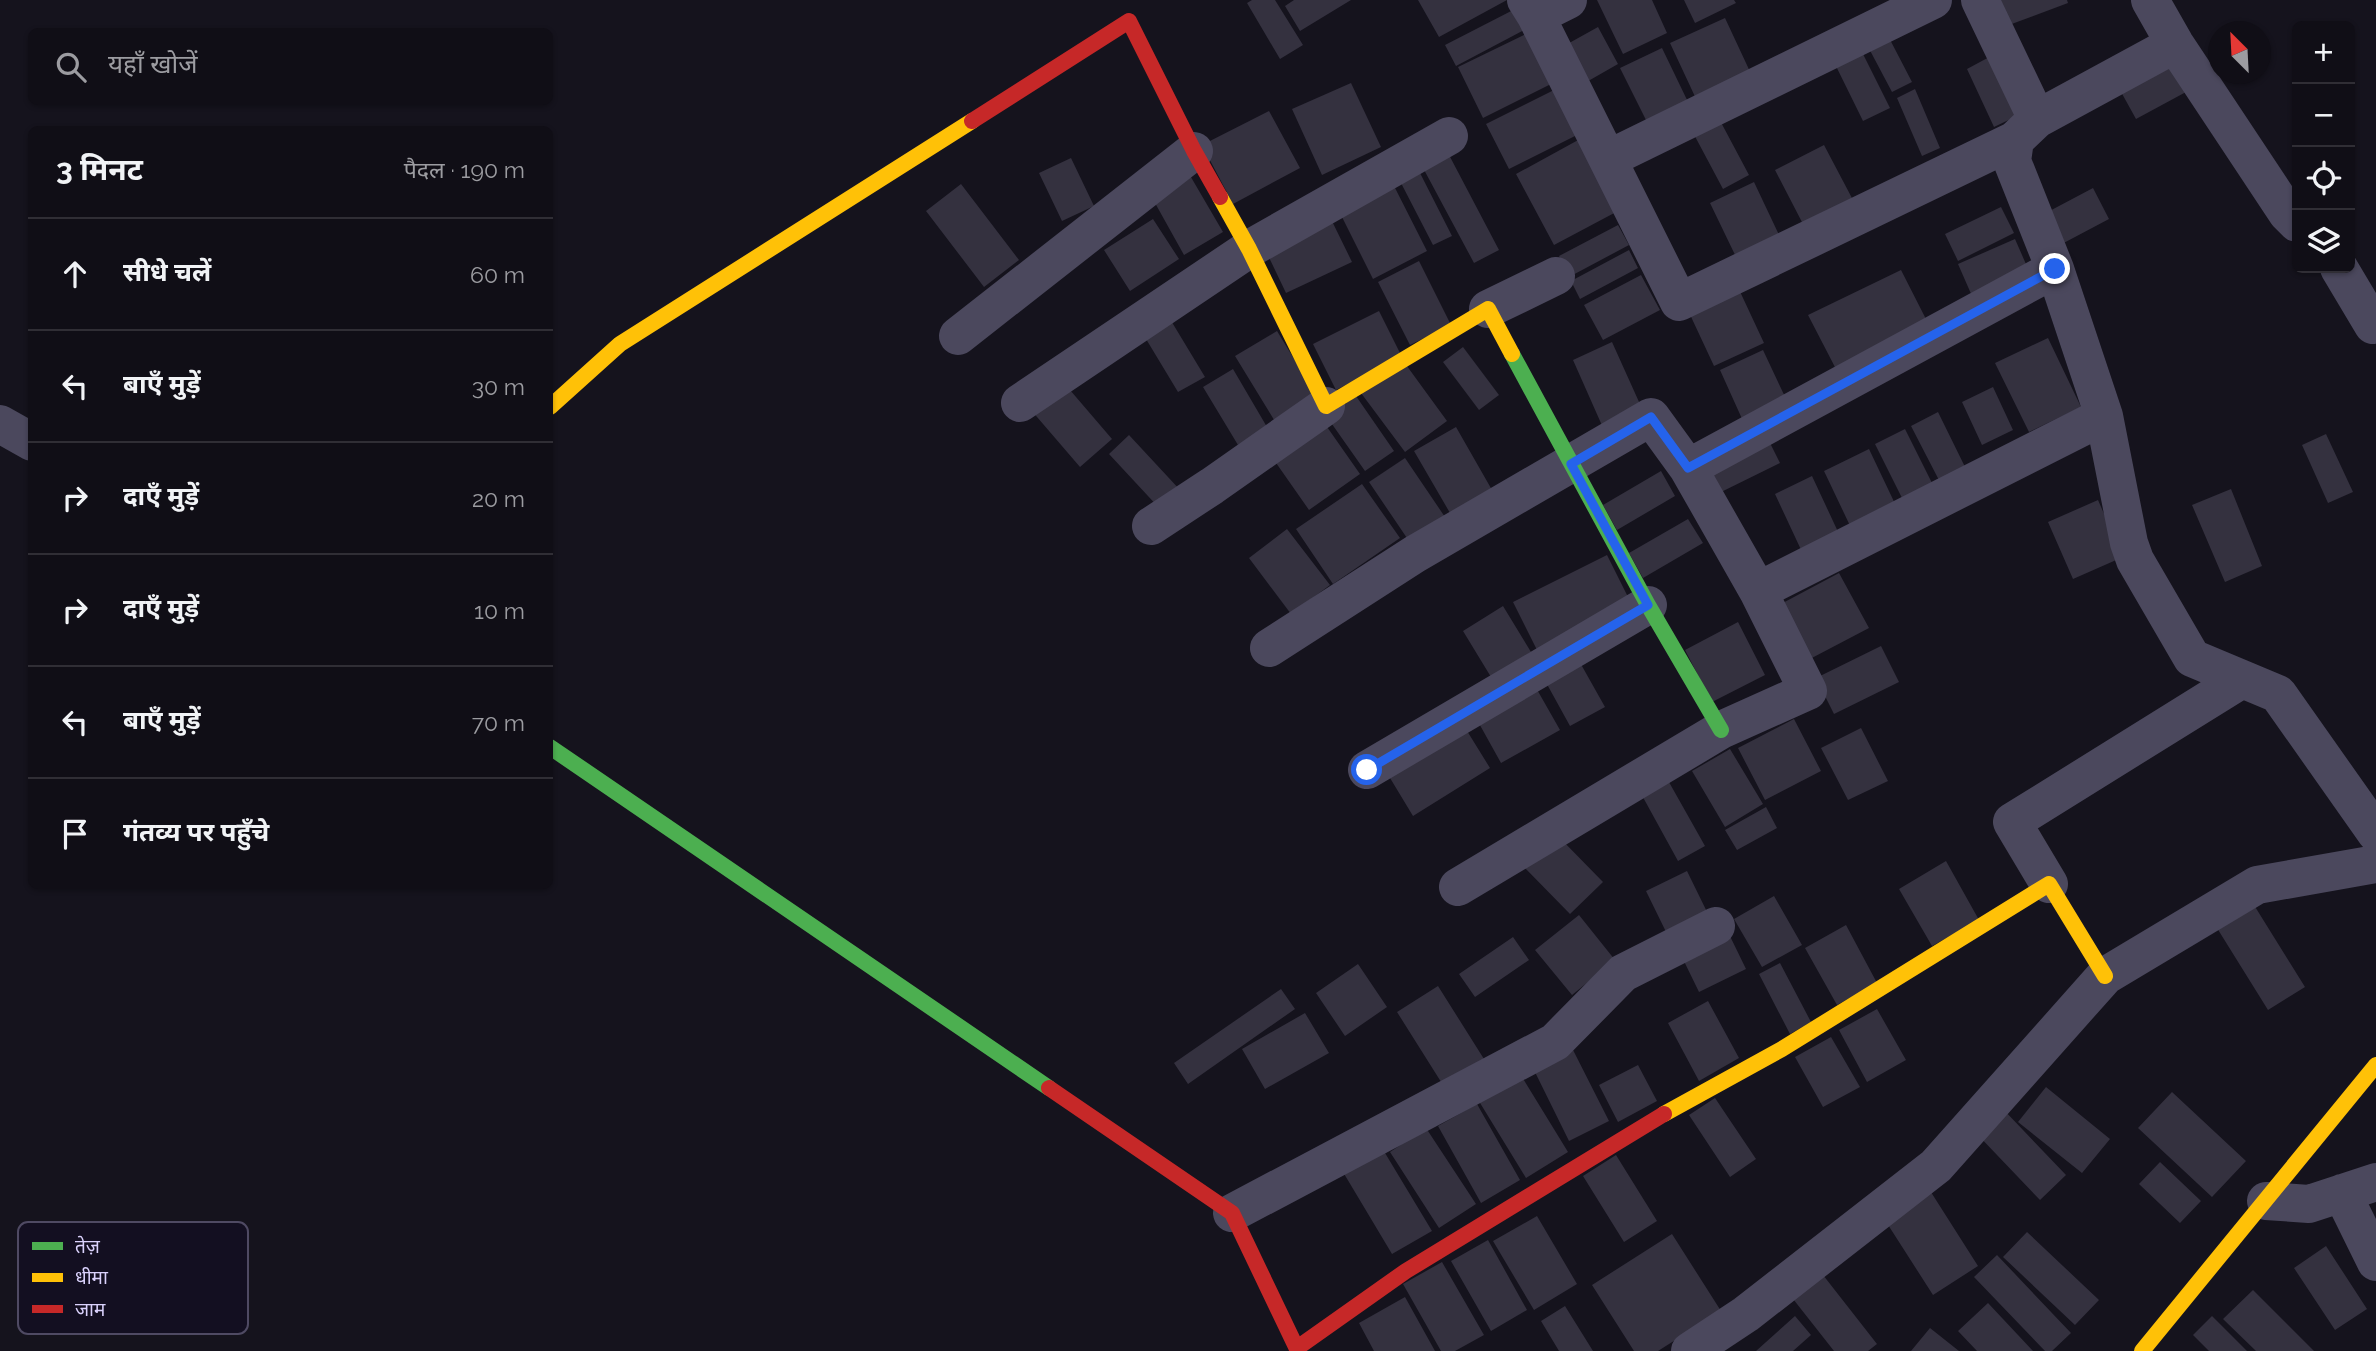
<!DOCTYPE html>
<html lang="hi">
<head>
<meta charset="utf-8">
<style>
	:root { --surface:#100e16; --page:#1e1c23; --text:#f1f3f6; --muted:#9c9ca1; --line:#302e35 }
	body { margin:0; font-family:Raleway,"Noto Sans Devanagari",sans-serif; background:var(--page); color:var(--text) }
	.controls { position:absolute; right:21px; top:21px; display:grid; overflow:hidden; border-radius:10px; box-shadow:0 2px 5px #0004 }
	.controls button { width:63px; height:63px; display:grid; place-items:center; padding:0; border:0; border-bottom:2px solid var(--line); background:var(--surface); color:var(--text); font:35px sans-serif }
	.compass { position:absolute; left:2208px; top:21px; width:63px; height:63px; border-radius:50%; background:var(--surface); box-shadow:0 2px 5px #0004; rotate:336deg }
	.stop { position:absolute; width:21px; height:21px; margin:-16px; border:5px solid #2563eb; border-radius:50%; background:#fff }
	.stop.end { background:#2563eb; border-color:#fff; box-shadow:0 2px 7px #0008 }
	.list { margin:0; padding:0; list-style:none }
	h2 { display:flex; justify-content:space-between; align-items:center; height:91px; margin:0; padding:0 28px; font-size:30px }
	h2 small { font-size:23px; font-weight:400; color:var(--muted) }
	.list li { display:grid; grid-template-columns:46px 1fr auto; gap:21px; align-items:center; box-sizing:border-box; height:112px; padding:0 28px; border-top:2px solid var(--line) }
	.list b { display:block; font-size:26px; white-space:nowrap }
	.list em { font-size:23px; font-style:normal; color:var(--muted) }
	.icon { flex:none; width:38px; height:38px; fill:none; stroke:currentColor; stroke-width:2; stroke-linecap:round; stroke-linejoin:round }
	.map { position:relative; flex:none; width:2376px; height:1351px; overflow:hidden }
	.search { position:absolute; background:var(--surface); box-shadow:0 2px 5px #0004; left:28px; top:28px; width:525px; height:77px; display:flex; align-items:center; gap:18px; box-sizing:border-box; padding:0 24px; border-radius:10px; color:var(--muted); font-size:26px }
	.panel { position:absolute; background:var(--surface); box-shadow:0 2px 5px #0004; left:28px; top:126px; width:525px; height:763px; border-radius:10px }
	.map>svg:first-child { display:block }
	.building { fill:#34313f }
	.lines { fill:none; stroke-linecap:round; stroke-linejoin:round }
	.street { stroke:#4b485d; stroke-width:38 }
	.fast { stroke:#4caf50; stroke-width:16 }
	.slow { stroke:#ffc107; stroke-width:16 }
	.jam { stroke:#c62828; stroke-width:16 }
	.route { stroke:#2563eb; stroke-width:9 }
	.key { fill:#130f21; stroke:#4f4a63; stroke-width:2 }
	.key-label { font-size:19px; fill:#dad2fc }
</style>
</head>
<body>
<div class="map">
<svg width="2376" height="1351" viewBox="0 0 2376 1351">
	<rect width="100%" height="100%" fill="#15131d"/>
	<path class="building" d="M1252,0H1275L1303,45L1280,59L1247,3Z
		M1294,0H1351L1300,31L1285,6Z
		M1418,0H1507L1439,37Z
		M1597,0H1652L1667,33L1623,54Z
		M1684,0H1734L1736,3L1695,23Z
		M2000,0H2067L2068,3L2009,25Z
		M1517,8L1528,28L1456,66L1445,45Z
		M1725,18L1753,78L1698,103L1670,43Z
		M1598,27L1618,64L1583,84L1562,47Z
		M1885,30L1912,82L1892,92L1865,41Z
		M1528,33L1553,83L1483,118L1458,67Z
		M1858,44L1890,108L1863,121L1832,58Z
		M1662,48L1689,104L1648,124L1620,68Z
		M2165,54L2186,92L2136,119L2115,81Z
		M1993,55L2021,114L1994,127L1967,69Z
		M1351,83L1381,147L1322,175L1292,109Z
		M1558,88L1581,133L1509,169L1486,124Z
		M1915,89L1940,148L1922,156L1897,98Z
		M1269,111L1300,168L1233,204L1202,145Z
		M1716,113L1749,175L1723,189L1690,127Z
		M1580,139L1618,211L1554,245L1516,174Z
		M1824,145L1853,200L1804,226L1775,170Z
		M1448,153L1499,250L1474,263L1422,166Z
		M1071,158L1094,206L1062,221L1039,173Z
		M1188,172L1223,232L1184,255L1150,194Z
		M1420,173L1452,236L1433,245L1401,183Z
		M1392,182L1427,251L1373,279L1338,209Z
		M1754,182L1781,239L1737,259L1710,203Z
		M961,184L1019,260L984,287L926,211Z
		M2093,188L2109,219L2058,246L2042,215Z
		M2001,207L2014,233L1958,261L1945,234Z
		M1329,215L1352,262L1286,293L1263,245Z
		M1153,219L1179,259L1130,291L1104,250Z
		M1618,225L1629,245L1569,277L1559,256Z
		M2015,239L2029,271L1972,296L1958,264Z
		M1629,250L1638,268L1580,299L1571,281Z
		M1419,261L1451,325L1410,345L1378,282Z
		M1901,270L1929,325L1837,371L1808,315Z
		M1641,275L1660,310L1603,340L1584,305Z
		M1736,283L1764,343L1714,366L1686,306Z
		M1379,311L1402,357L1336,390L1313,344Z
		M1170,319L1205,377L1178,392L1143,334Z
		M1277,331L1321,403L1279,428L1235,356Z
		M2048,338L2081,407L2029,432L1995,363Z
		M1612,342L1644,413L1604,430L1573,360Z
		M1463,347L1499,395L1479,410L1443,362Z
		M1763,350L1787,401L1743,421L1720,370Z
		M1404,362L1447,421L1405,452L1361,393Z
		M1233,369L1267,427L1238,445L1203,387Z
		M1064,383L1112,439L1080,467L1031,410Z
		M1993,387L2013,430L1982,445L1962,402Z
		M1356,396L1394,451L1365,471L1327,417Z
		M1938,412L1968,473L1942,486L1911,426Z
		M1325,424L1360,474L1309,510L1274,460Z
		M1456,427L1492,490L1450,513L1414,451Z
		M1905,429L1935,489L1905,504L1875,444Z
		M2326,434L2353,492L2328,503L2302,445Z
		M1129,435L1181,491L1161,510L1109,454Z
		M1769,441L1780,463L1713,496L1703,474Z
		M1869,449L1898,510L1853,532L1824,471Z
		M1405,458L1447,520L1411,544L1369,482Z
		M1661,471L1675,496L1617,530L1603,505Z
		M1812,476L1840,536L1803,554L1775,494Z
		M1362,484L1400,538L1333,584L1296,529Z
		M2231,489L2262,566L2225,582L2192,505Z
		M2098,500L2123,557L2073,579L2048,522Z
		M1688,519L1703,543L1643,578L1629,553Z
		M1287,529L1330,585L1291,614L1249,558Z
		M1607,555L1632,605L1538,652L1513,602Z
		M1839,573L1869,628L1808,660L1779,605Z
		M1503,606L1531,652L1491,677L1463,631Z
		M1738,622L1765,675L1712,702L1685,650Z
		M1881,646L1899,682L1834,714L1816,678Z
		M1578,659L1605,707L1570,726L1543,677Z
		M1535,686L1560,730L1501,763L1476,718Z
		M1794,719L1821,771L1765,800L1738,748Z
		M1464,726L1490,768L1413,816L1387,773Z
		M1861,728L1888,781L1848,800L1821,748Z
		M1730,749L1763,804L1725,827L1692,771Z
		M1665,775L1705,846L1678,861L1639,790Z
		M1766,807L1777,828L1737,850L1725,830Z
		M1557,835L1603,882L1570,914L1524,867Z
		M1946,861L1979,920L1932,946L1899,889Z
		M1687,871L1710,918L1669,938L1646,891Z
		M1774,896L1802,945L1762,967L1734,919Z
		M2249,897L2305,987L2268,1010L2212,920Z
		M1579,915L1615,960L1572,995L1535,950Z
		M1846,925L1877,983L1837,1005L1805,948Z
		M1727,930L1746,969L1699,992L1680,953Z
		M1513,937L1529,960L1475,997L1459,974Z
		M1780,963L1811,1022L1790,1034L1759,974Z
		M1358,964L1387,1007L1345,1036L1316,993Z
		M1438,986L1484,1059L1443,1085L1397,1012Z
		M1281,989L1295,1009L1188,1084L1174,1063Z
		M1708,1001L1739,1058L1699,1081L1668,1023Z
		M1877,1009L1906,1060L1867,1082L1839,1030Z
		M1305,1013L1329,1053L1265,1089L1242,1049Z
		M1831,1037L1860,1087L1823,1107L1795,1057Z
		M1571,1046L1609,1121L1569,1141L1532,1066Z
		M1638,1065L1657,1101L1618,1122L1599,1085Z
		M1519,1072L1568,1152L1526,1178L1477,1098Z
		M2046,1087L2110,1139L2082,1173L2018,1122Z
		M2172,1092L2246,1161L2212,1197L2138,1128Z
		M1715,1098L1756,1159L1730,1177L1689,1115Z
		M1477,1104L1520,1180L1481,1203L1438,1126Z
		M2002,1108L2066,1175L2040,1200L1976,1133Z
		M1426,1128L1476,1204L1439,1228L1390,1152Z
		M1382,1148L1432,1231L1392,1254L1343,1172Z
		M1616,1155L1657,1221L1624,1242L1583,1176Z
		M2160,1162L2201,1201L2180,1223L2139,1184Z
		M1929,1189L1978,1266L1933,1295L1883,1217Z
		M1537,1216L1577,1284L1534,1310L1493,1241Z
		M2027,1232L2099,1300L2075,1325L2003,1257Z
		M1672,1234L1721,1311L1658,1351H1634L1592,1285Z
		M1488,1240L1527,1310L1491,1331L1451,1261Z
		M2326,1246L2367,1309L2335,1330L2294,1268Z
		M1997,1255L2071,1333L2052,1351H2045L1974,1277Z
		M1442,1262L1484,1335L1455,1351H1441L1403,1284Z
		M1816,1266L1877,1344L1868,1351H1834L1786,1290Z
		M2253,1290L2314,1351H2256L2223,1319Z
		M1405,1297L1435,1351H1374L1359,1323Z
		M1988,1303L2033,1351H1977L1958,1331Z
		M1565,1306L1593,1351H1559L1541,1321Z
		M1795,1316L1811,1335L1793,1351H1756Z
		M2212,1316L2247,1351H2209L2193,1335Z
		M1930,1328L1959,1351H1911Z"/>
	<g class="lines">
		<path class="street" d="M1526,0L1536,16L1568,0
			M1980,0L2037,119L2015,140L2012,161L2055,269L2104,416L2129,543L2135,560L2192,658L2278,694L2376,833
			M2150,0L2175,44L2287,213L2297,223
			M1536,16L1679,302L2015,140
			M2037,119L2175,44
			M1608,159L1933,0
			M2339,268L2373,325L2376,323
			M1488,309L1556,276
			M958,336L1194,151
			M1020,403L1249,249L1449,136
			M0,424L32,442
			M1688,468L2055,269
			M1151,526L1212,486L1326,406
			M1758,591L2104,416
			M1269,648L1415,554L1651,417L1688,468L1758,591L1808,691L1721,730L1458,887
			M1367,770L1648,605
			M2049,884L2012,822L2242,679
			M2342,1193L2376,1262
			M2266,1201L2309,1204L2376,1182
			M1232,1213L1555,1042L1623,973L1716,926
			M1690,1351L1746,1314L1936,1166L2105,976L2257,885L2376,864"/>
		<path class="fast" d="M1512,354L1648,605L1721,730
			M550,747L1049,1088"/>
		<path class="slow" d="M1220,197L1249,249L1326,406L1488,309L1512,354
			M550,407L620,344L972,121
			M1664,1114L1782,1049L2049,884L2105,976
			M2142,1351L2376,1065"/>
		<path class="jam" d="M972,121L1129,21L1194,151L1220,197
			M1049,1088L1232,1213L1298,1351
			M1297,1348L1406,1271L1664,1114"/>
	</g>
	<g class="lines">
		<path class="route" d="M1367,770L1648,605L1571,464L1651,417L1688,468L2055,269"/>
	</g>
	<rect x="18" y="1222" width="230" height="112" rx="10" class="key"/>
	<rect x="32" y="1242" width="31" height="8" fill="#4caf50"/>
	<rect x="32" y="1273" width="31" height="9" fill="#ffc107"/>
	<rect x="32" y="1305" width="31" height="8" fill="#c62828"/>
	<g class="key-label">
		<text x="75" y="1253">तेज़</text>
		<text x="75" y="1284">धीमा</text>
		<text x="75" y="1316">जाम</text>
	</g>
</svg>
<div class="controls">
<button>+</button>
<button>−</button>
<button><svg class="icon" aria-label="locate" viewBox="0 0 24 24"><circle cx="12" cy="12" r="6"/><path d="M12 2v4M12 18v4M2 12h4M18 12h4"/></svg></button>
<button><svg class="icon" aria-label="layers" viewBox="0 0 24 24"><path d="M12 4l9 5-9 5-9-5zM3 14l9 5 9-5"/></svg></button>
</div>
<svg class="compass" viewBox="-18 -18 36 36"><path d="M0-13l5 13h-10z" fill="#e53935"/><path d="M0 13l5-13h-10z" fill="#9c9ca1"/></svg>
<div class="stop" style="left:1367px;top:770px"></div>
<div class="stop end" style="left:2055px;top:269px"></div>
<div class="search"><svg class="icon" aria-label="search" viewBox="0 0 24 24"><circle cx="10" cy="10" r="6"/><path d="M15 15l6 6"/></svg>यहाँ खोजें</div>
<section class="panel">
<h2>3 मिनट<small>पैदल · 190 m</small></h2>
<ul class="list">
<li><svg class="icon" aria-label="ahead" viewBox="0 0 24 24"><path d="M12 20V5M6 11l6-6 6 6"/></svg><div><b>सीधे चलें</b></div><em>60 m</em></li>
<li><svg class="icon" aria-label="left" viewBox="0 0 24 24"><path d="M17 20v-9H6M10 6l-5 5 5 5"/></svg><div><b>बाएँ मुड़ें</b></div><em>30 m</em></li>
<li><svg class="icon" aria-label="right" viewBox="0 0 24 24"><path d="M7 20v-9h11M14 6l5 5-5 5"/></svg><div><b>दाएँ मुड़ें</b></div><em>20 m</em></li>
<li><svg class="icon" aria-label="right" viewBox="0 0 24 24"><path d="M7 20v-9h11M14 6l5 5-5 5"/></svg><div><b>दाएँ मुड़ें</b></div><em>10 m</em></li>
<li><svg class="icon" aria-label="left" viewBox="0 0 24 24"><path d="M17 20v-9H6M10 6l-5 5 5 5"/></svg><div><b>बाएँ मुड़ें</b></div><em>70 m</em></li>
<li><svg class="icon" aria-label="arrive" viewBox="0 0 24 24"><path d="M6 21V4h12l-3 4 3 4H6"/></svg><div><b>गंतव्य पर पहुँचे</b></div></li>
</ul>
</section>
</div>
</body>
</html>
